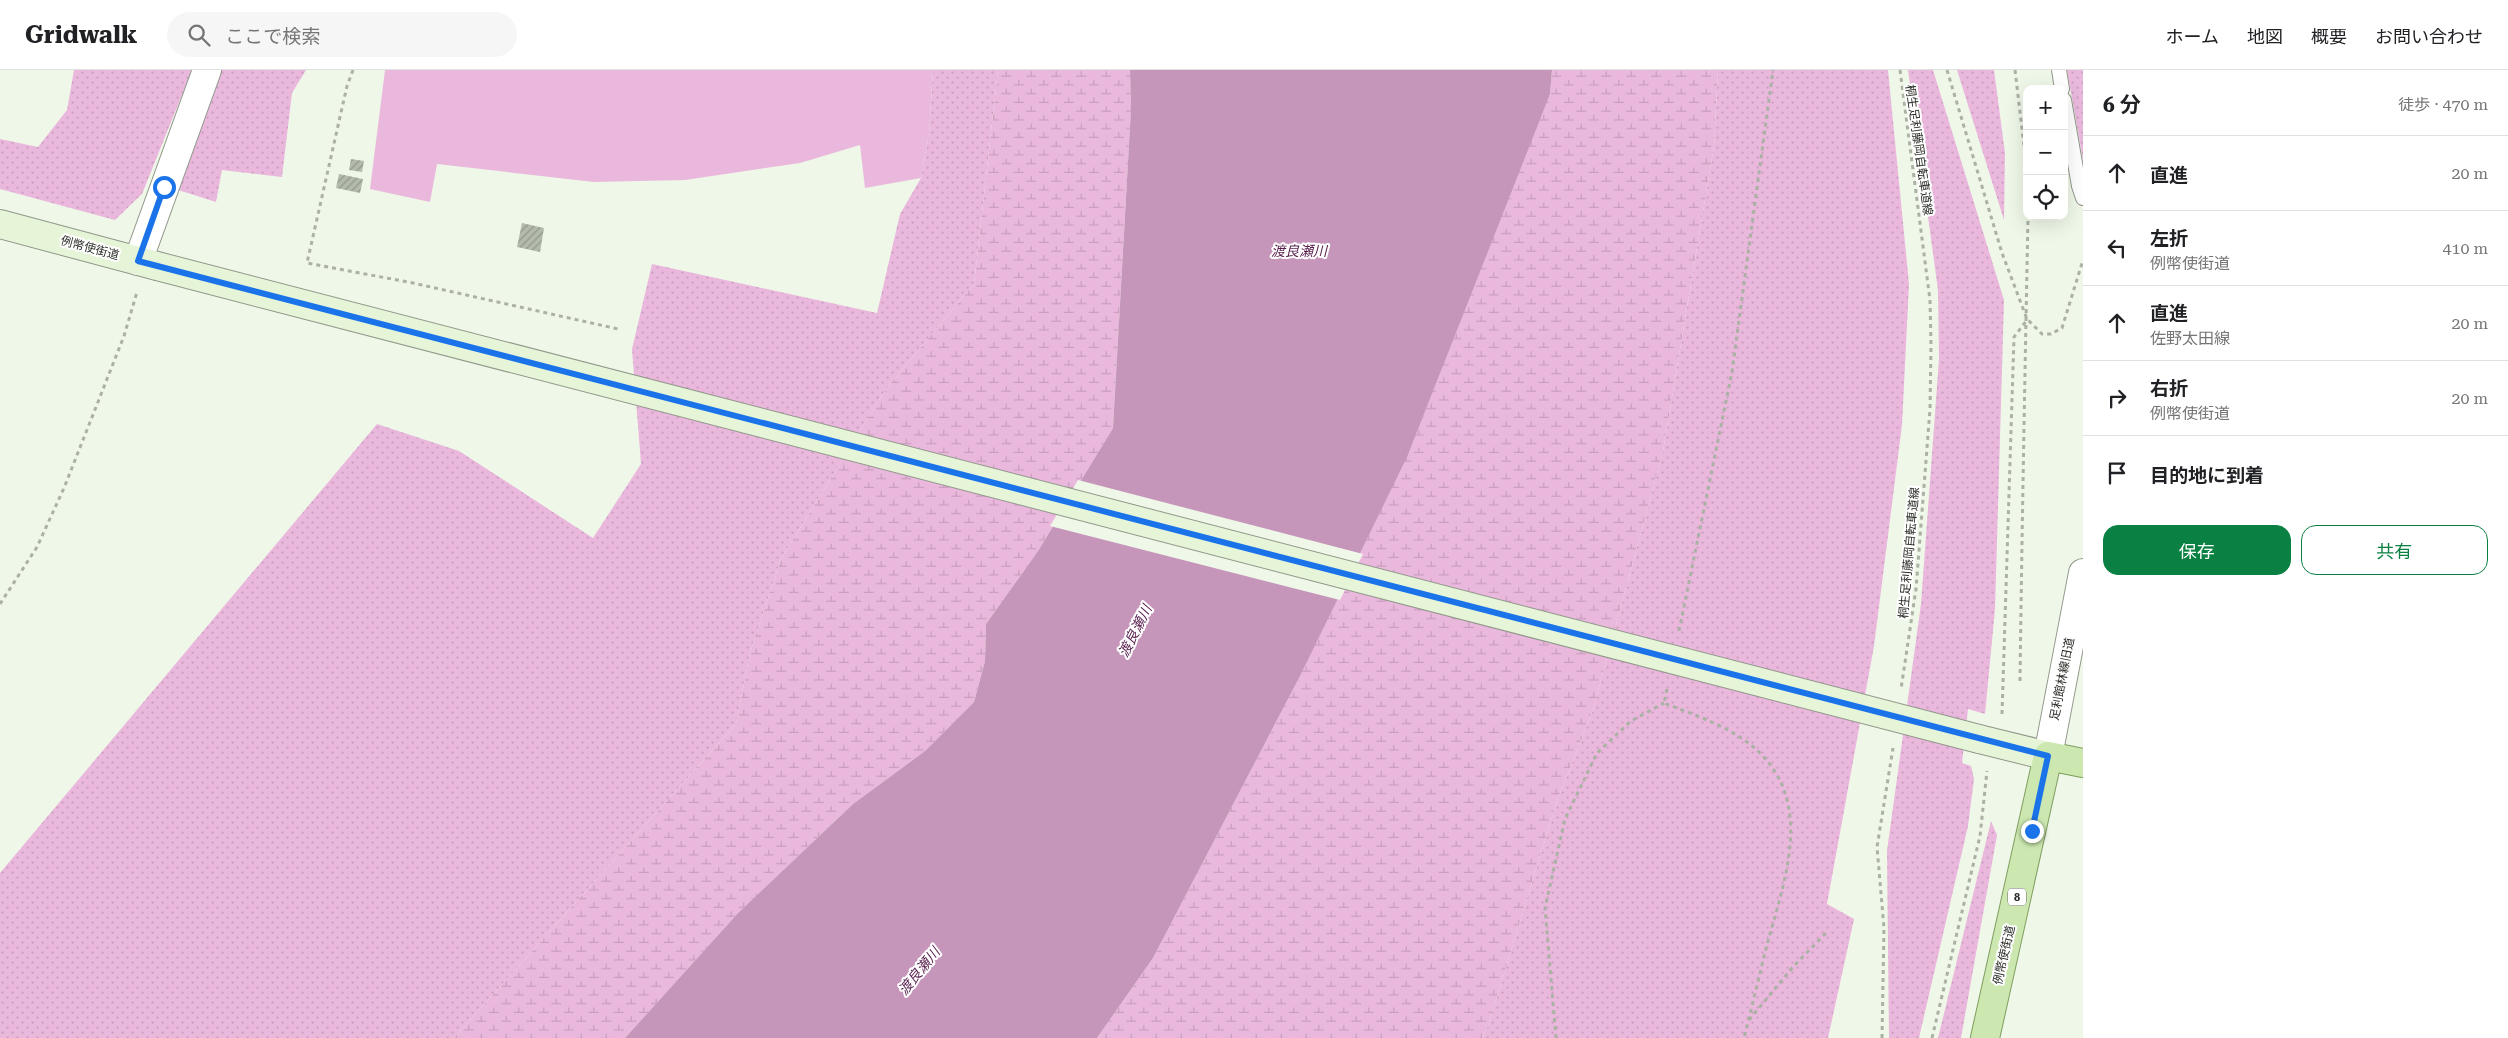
<!DOCTYPE html>
<html lang="ja">
<head>
<meta charset="utf-8">
<style>
	:root { --surface:#fff; --page:#f6f6f6; --text:#202124; --muted:#757577; --line:#e0e0e0; --accent:#0b8043 }
	body { margin:0; font-family:"Roboto Serif","Noto Sans JP",serif; background:var(--page); color:var(--text) }
	.controls { position:absolute; right:15px; top:15px; display:grid; overflow:hidden; border-radius:10px; box-shadow:0 5px 20px #0002 }
	.controls button { width:45px; height:45px; display:grid; place-items:center; padding:0; border:0; border-bottom:1px solid var(--line); background:var(--surface); color:var(--text); font:25px sans-serif }
	.stop { position:absolute; width:15px; height:15px; margin:-11px; border:4px solid #1a73e8; border-radius:50%; background:#fff }
	.stop.end { background:#1a73e8; border-color:#fff; box-shadow:0 1px 5px #0008 }
	.list { margin:0; padding:0; list-style:none }
	h2 { display:flex; justify-content:space-between; align-items:center; height:65px; margin:0; padding:0 20px; font-size:21px }
	h2 small { font-size:16px; font-weight:400; color:var(--muted) }
	.list li { display:grid; grid-template-columns:32px 1fr auto; gap:15px; align-items:center; box-sizing:border-box; height:75px; padding:0 20px; border-top:1px solid var(--line) }
	.list b { display:block; font-size:19px; white-space:nowrap }
	.list p { margin:0; font-size:16px; white-space:nowrap; color:var(--muted) }
	.list em { font-size:16px; font-style:normal; color:var(--muted) }
	.actions { display:flex; gap:10px; padding:15px 20px }
	.actions a { flex:1; padding:11px 0; border:1px solid var(--accent); border-radius:15px; text-align:center; font-size:18px; color:var(--accent) }
	.actions .main { background:var(--accent); color:#fff }
	.icon { flex:none; width:28px; height:28px; fill:none; stroke:currentColor; stroke-width:2; stroke-linecap:round; stroke-linejoin:round }
	.map { position:relative; flex:none; width:2083px; height:968px; overflow:hidden }
	header { display:flex; align-items:center; gap:30px; box-sizing:border-box; height:70px; padding:0 25px; background:var(--surface); border-bottom:1px solid var(--line) }
	header strong { font-size:24px }
	nav { display:flex; gap:28px; margin-inline-start:auto; font-size:18px }
	.search { width:350px; height:45px; background:var(--page); display:flex; align-items:center; gap:12px; box-sizing:border-box; padding:0 18px; border-radius:28px; color:var(--muted); font-size:19px }
	main { display:flex }
	aside { flex:1; background:var(--surface) }
	.map>svg:first-child { display:block }
	.green { fill:url(#green-dots) }
	.wetland { fill:url(#wetland-marsh) }
	.pitch { fill:#eab8dd }
	.water { fill:#c596ba }
	.pier { fill:#eff7e8 }
	.building { fill:url(#building-hatch) }
	.lines { fill:none; stroke-linecap:round; stroke-linejoin:round }
	.service-casing { stroke:#91988b; stroke-width:16 }
	.minor-casing { stroke:#91988b; stroke-width:30 }
	.tertiary-casing { stroke:#91988b; stroke-width:30 }
	.secondary-casing { stroke:#91988b; stroke-width:30 }
	.primary-casing { stroke:#7e9d5f; stroke-width:30 }
	.path { stroke:#abb1a5; stroke-width:3; stroke-dasharray:4 4; stroke-linecap:butt }
	.service { stroke:#fff; stroke-width:14 }
	.minor { stroke:#fff; stroke-width:28 }
	.tertiary { stroke:#fff; stroke-width:28 }
	.secondary { stroke:#e6f4d8; stroke-width:28 }
	.primary { stroke:#cce8b0; stroke-width:28 }
	.secondary-bridge-casing { stroke:#91988b; stroke-width:30; stroke-linecap:butt }
	.secondary-bridge { stroke:#e6f4d8; stroke-width:28 }
	.route { stroke:#1a73e8; stroke-width:6 }
	.labels { text-anchor:middle; stroke-width:4; stroke-linejoin:round; paint-order:stroke }
	.shield { fill:#fff; stroke:#6b6d68; stroke-width:1 }
	.shield-label { font-size:11px; font-weight:bold; fill:#2b2e28 }
	.street-label { font-size:12px; fill:#2b2e28; stroke:#fff }
	.water-label { font-size:14px; font-style:italic; fill:#581f4e; stroke:#fff }
</style>
</head>
<body>
<header>
<strong>Gridwalk</strong>
<div class="search"><svg class="icon" aria-label="search" viewBox="0 0 24 24"><circle cx="10" cy="10" r="6"/><path d="M15 15l6 6"/></svg>ここで検索</div>
<nav><a>ホーム</a><a>地図</a><a>概要</a><a>お問い合わせ</a></nav>
</header>
<main>
<div class="map">
<svg width="2083" height="968" viewBox="0 0 2083 968">
	<defs>
		<pattern id="green-dots" width="8" height="8" patternUnits="userSpaceOnUse" patternTransform="scale(1.25)"><rect width="8" height="8" fill="#eab8dd"/><path d="M2 2h.1M6 6h.1" fill="none" stroke="#c99ebe" stroke-width="1.8" stroke-linecap="round"/></pattern>
		<pattern id="wetland-marsh" width="20" height="14" patternUnits="userSpaceOnUse" patternTransform="scale(1.25)"><rect width="20" height="14" fill="#eab8dd"/><path d="M1 5h8M5 5V1M11 12h8M15 12V8" fill="none" stroke="#c99ebe"/></pattern>
		<pattern id="building-hatch" width="6" height="6" patternUnits="userSpaceOnUse" patternTransform="scale(1.25)"><rect width="6" height="6" fill="#b3bbad"/><path d="M-1 1l2-2M0 6l6-6M5 7l2-2" fill="none" stroke="#92988d"/></pattern>
	</defs>
	<rect width="100%" height="100%" fill="#eff7e8"/>
	<path class="green" d="M74,0H192L142,124L115,150L0,119V69L38,77L67,40Z
		M222,0H306L292,23L282,107L222,100L216,132L175,119Z
		M933,0H998L974,214L886,319L781,489L750,583L736,654L454,968H0V803L377,354L459,381L593,468L641,394L632,279L652,194L877,243L900,144L921,108L929,63Z
		M1718,0H1888L1909,214L1902,355L1874,576L1827,834L1854,849L1828,968H1482L1488,956L1557,731L1593,640L1663,381L1714,76Z
		M1908,0H1933L2004,230L1995,539L1985,644L1968,639L1962,693L1971,696L1974,709L1968,756L1919,968H1889L1887,781L1921,534L1939,289L1938,220Z
		M1957,0H1994L2005,83L2004,150Z
		M2067,0H2083V90Z
		M1991,751L1997,765L1961,968H1938Z"/>
	<path class="wetland" d="M998,0H1130L1131,39L1113,358L1038,481L986,554L985,591L974,632L925,681L853,734L738,843L625,968H454L736,654L750,583L781,489L886,319L974,214Z
		M1552,0H1718L1714,76L1663,381L1593,640L1557,731L1488,956L1482,968H1097L1153,888L1299,608L1550,24Z"/>
	<path class="pitch" d="M385,0H933L929,63L921,108L865,118L860,75L800,93L685,110L594,112L437,94L430,132L370,119Z"/>
	<path class="water" d="M1130,0H1552L1550,24L1407,387L1299,608L1153,888L1097,968H625L738,843L853,734L925,681L974,632L985,591L986,554L1038,481L1113,358L1131,39Z"/>
	<path class="pier" d="M1078,410L1363,484L1340,530L1050,456Z"/>
	<path class="building" d="M351,89L364,91L362,102L349,100Z
		M339,104L363,109L360,123L336,118Z
		M522,153L544,158L540,182L517,177Z"/>
	<g class="lines">
		<defs>
			<path id="service" d="M2059,0L2062,19
				M2064,30L2079,116L2083,128"/>
			<path id="minor" d="M138,191L207,0"/>
			<path id="tertiary" d="M2048,686L2083,503"/>
			<path id="secondary" d="M0,154L157,196
				M1979,669L2048,686"/>
			<path id="primary" d="M1985,968L2048,686L2083,693"/>
		</defs>
		<use href="#service" class="service-casing"/>
		<use href="#minor" class="minor-casing"/>
		<use href="#tertiary" class="tertiary-casing"/>
		<use href="#secondary" class="secondary-casing"/>
		<use href="#primary" class="primary-casing"/>
		<path class="path" d="M353,0L347,16L307,193L413,213L618,259
			M1900,0L1930,230L1931,275L1930,339L1916,519L1901,619
			M1947,0L2002,183L2027,249L2042,264H2051L2062,258L2083,190
			M2015,0L2027,101
			M0,534L37,477L64,418L124,266L137,222
			M1679,561L1732,302L1773,0
			M2020,611C2022,456 2025,301 2028,146
			M1667,619L1664,633C1697,646 1735,658 1761,684C1814,738 1783,814 1767,875C1759,906 1752,937 1744,968
			M2002,644L2014,267L2027,250
			M1749,950L1792,898L1826,863
			M1556,968L1545,838L1565,749L1597,683L1631,651L1664,633
			M1882,968L1884,858L1877,777L1893,678
			M1932,968L1980,766L1987,701"/>
		<use href="#service" class="service"/>
		<use href="#minor" class="minor"/>
		<use href="#tertiary" class="tertiary"/>
		<use href="#secondary" class="secondary"/>
		<use href="#primary" class="primary"/>
		<defs>
			<path id="secondary-bridge" d="M157,196L1979,669"/>
		</defs>
		<use href="#secondary-bridge" class="secondary-bridge-casing"/>
		<use href="#secondary-bridge" class="secondary-bridge"/>
	</g>
	<g class="lines">
		<path class="route" d="M164,117L138,191L2048,686L2032,761"/>
	</g>
	<g class="labels">
		<rect class="shield" x="2008" y="818.5" width="18" height="17" rx="4"/>
		<g class="shield-label">
			<text x="2017" y="831">8</text>
		</g>
		<g class="street-label">
			<text transform="translate(1919 80) rotate(82)" y="4">桐生足利藤岡自転車道線</text>
			<text transform="translate(90 178) rotate(15)" y="4">例幣使街道</text>
			<text transform="translate(1909 483) rotate(-85)" y="4">桐生足利藤岡自転車道線</text>
			<text transform="translate(2062 609) rotate(-79)" y="4">足利館林線旧道</text>
			<text transform="translate(2004 885) rotate(-77)" y="4">例幣使街道</text>
		</g>
		<g class="water-label">
			<text x="1299" y="186">渡良瀬川</text>
			<text transform="translate(1135 561) rotate(-63)" y="5">渡良瀬川</text>
			<text transform="translate(919 901) rotate(-51)" y="5">渡良瀬川</text>
		</g>
	</g>
</svg>
<div class="controls">
<button>+</button>
<button>−</button>
<button><svg class="icon" aria-label="locate" viewBox="0 0 24 24"><circle cx="12" cy="12" r="6"/><path d="M12 2v4M12 18v4M2 12h4M18 12h4"/></svg></button>
</div>
<div class="stop" style="left:164px;top:117px"></div>
<div class="stop end" style="left:2032px;top:761px"></div>
</div>
<aside>
<h2>6 分<small>徒歩 · 470 m</small></h2>
<ul class="list">
<li><svg class="icon" aria-label="ahead" viewBox="0 0 24 24"><path d="M12 20V5M6 11l6-6 6 6"/></svg><div><b>直進</b></div><em>20 m</em></li>
<li><svg class="icon" aria-label="left" viewBox="0 0 24 24"><path d="M17 20v-9H6M10 6l-5 5 5 5"/></svg><div><b>左折</b><p>例幣使街道</p></div><em>410 m</em></li>
<li><svg class="icon" aria-label="ahead" viewBox="0 0 24 24"><path d="M12 20V5M6 11l6-6 6 6"/></svg><div><b>直進</b><p>佐野太田線</p></div><em>20 m</em></li>
<li><svg class="icon" aria-label="right" viewBox="0 0 24 24"><path d="M7 20v-9h11M14 6l5 5-5 5"/></svg><div><b>右折</b><p>例幣使街道</p></div><em>20 m</em></li>
<li><svg class="icon" aria-label="arrive" viewBox="0 0 24 24"><path d="M6 21V4h12l-3 4 3 4H6"/></svg><div><b>目的地に到着</b></div></li>
</ul>
<div class="actions"><a class="main">保存</a><a>共有</a></div>
</aside>
</main>
</body>
</html>
